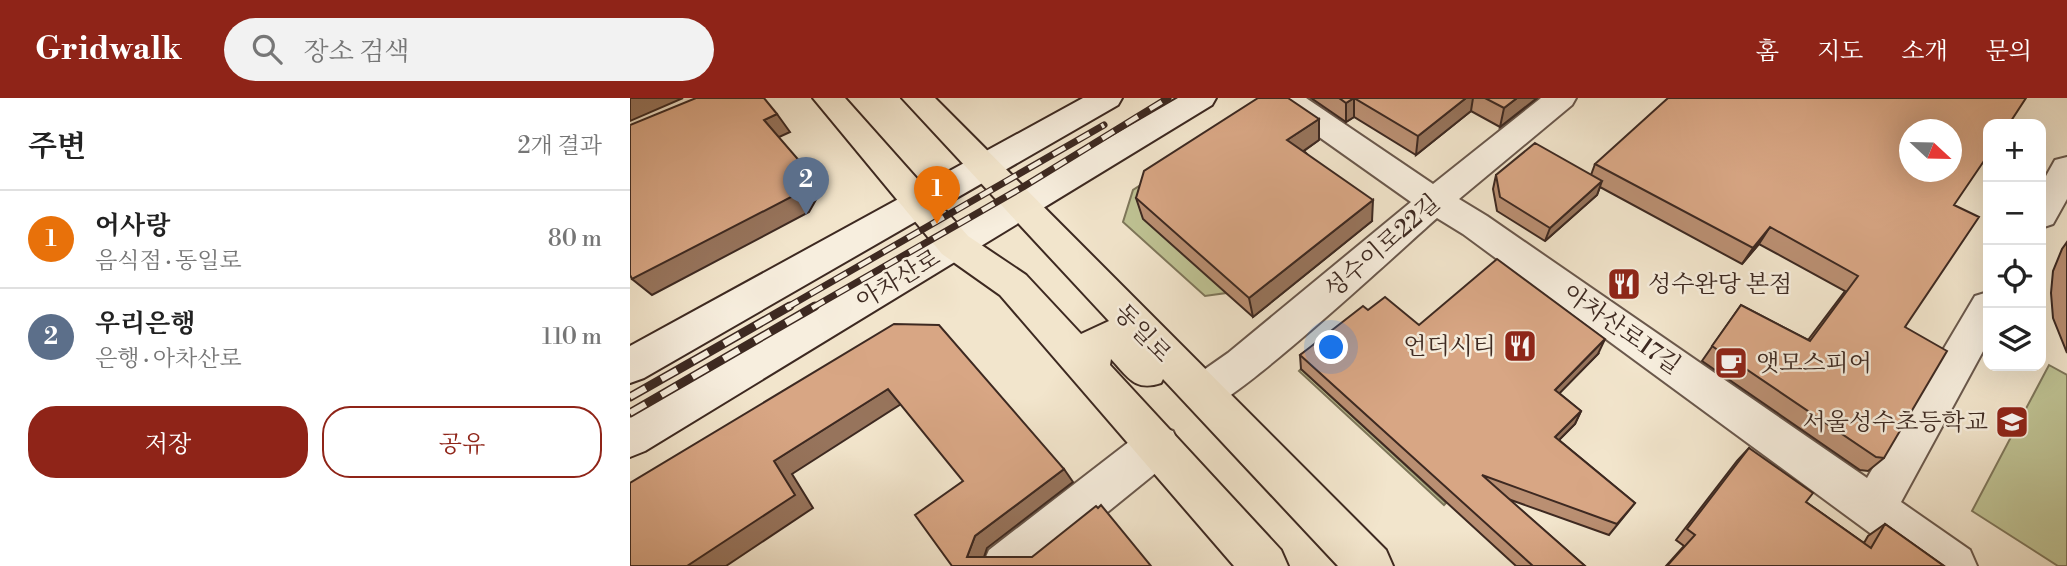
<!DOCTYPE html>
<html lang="ko">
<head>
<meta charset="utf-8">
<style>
	:root { --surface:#fff; --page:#f2f2f2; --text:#222; --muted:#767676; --line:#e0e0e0; --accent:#8f2418 }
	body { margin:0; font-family:"Libre Bodoni","Noto Serif KR",serif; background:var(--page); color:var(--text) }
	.controls { position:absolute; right:21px; top:21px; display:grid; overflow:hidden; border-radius:14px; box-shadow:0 7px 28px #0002 }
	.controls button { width:63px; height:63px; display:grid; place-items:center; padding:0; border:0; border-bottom:2px solid var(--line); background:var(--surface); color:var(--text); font:35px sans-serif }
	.compass { position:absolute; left:1269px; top:21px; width:63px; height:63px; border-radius:50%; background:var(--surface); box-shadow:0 7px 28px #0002; rotate:112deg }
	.you { position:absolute; left:702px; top:250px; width:24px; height:24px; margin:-18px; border:5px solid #fff; border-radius:50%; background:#1a73e8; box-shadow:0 0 0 10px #1a73e833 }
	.badge { display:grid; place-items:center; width:46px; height:46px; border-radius:50%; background:var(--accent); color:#fff; font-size:23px; font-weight:700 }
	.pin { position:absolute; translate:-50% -58px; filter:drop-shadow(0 2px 4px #0008) }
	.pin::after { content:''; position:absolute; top:37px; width:24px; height:21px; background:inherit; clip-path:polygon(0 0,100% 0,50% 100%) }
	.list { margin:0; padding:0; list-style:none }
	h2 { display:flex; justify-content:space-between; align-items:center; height:91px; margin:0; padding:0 28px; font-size:30px }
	h2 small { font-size:23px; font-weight:400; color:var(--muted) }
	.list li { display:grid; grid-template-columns:46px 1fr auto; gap:21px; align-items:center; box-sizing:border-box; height:98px; padding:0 28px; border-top:2px solid var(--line) }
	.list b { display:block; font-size:26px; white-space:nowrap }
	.list p { margin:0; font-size:23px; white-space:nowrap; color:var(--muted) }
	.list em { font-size:23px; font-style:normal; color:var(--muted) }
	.actions { display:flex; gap:14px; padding:21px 28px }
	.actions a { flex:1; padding:16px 0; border:2px solid var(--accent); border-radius:28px; text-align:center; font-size:24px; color:var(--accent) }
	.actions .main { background:var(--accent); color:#fff }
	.icon { flex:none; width:38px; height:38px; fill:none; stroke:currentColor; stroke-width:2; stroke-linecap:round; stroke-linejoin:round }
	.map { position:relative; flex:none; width:1437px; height:468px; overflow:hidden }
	header { display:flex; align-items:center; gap:42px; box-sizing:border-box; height:98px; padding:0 35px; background:var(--accent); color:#fff }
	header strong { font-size:33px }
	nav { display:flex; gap:38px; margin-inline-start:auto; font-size:24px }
	.search { width:490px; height:63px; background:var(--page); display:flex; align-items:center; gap:18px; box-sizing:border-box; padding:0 24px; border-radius:38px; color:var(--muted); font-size:26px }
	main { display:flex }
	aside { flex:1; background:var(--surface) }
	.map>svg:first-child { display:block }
	.green { fill:#bfc394; stroke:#7e765a; stroke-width:2 }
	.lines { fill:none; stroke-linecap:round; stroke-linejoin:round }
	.minor-casing { stroke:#6a584c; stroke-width:4 }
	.secondary-casing { stroke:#3d2921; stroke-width:4 }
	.primary-casing { stroke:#3d2921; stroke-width:4 }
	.minor { fill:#f7eede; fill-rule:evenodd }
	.secondary { fill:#f7eede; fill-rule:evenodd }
	.primary { fill:#f2e5cc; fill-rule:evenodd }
	.rail-far1-casing { stroke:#3d2921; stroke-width:7 }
	.rail-casing { stroke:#3d2921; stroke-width:9 }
	.rail-far1 { stroke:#f7eede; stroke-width:4.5; stroke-dasharray:14; stroke-linecap:butt }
	.rail { stroke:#f7eede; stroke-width:6; stroke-dasharray:18; stroke-linecap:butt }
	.wall { fill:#ba8f72; stroke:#3d2921; stroke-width:2 }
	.shaded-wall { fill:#97745c; stroke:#3d2921; stroke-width:2 }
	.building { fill:#d8a684; stroke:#3d2921; stroke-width:2; fill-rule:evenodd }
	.labels { text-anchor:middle; stroke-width:5; stroke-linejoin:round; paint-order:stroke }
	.street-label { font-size:24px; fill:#3d2921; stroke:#f7eede }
	.poi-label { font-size:24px; fill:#3d2921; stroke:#f7eede; text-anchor:start }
</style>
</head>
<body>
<header>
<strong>Gridwalk</strong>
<div class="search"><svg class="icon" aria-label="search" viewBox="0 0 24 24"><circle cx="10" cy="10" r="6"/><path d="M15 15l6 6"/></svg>장소 검색</div>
<nav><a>홈</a><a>지도</a><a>소개</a><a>문의</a></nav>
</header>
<main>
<aside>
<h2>주변<small>2개 결과</small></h2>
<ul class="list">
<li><span class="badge" style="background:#e8710a">1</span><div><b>어사랑</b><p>음식점 · 동일로</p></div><em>80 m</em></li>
<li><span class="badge" style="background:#5c6f8a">2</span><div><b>우리은행</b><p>은행 · 아차산로</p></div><em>110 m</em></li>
</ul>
<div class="actions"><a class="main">저장</a><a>공유</a></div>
</aside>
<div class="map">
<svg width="1437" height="468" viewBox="0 0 1437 468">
	<rect width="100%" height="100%" fill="#f2e5cc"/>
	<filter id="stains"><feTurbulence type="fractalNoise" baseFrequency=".00286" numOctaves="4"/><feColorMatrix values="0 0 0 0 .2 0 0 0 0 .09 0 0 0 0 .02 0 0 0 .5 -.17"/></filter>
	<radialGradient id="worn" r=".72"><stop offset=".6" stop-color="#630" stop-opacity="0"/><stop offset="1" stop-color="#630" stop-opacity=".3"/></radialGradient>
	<path class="green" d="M630,10L596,195L575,198L493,124L503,92Z
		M1419,267L1437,277V468H1428L1342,413Z
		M671,271L816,405L814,407L669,273Z"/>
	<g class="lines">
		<defs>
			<path id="minor" d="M640,0H676L803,86L911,0H946L942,7L829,101L857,118L1237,380L1345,198L1358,194V244L1271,404L1340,452L1347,468H1285L833,136L807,120C774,149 601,310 573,312C569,312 562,309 558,307L552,295L558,283L598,255L781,104L644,7Z
				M1437,59V101L1423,126L1411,130V87L1425,62Z
				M528,328L543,333L549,347L543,361L411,468H352L359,452L513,333Z"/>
			<path id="secondary" d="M453,0H492L488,7L14,280L0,285V248Z
				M548,0H586L582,7L15,353L0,359V318Z"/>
			<path id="primary" d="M183,0H215L338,138L396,177L451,236L479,223L272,0H305L756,452L763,468H708L533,281L531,285C505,294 498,279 481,261L480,267L651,452L658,468H604L370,197L312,156Z"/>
		</defs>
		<use href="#minor" class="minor-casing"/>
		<use href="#secondary" class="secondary-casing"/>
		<use href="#primary" class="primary-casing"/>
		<use href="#minor" class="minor"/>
		<use href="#secondary" class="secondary"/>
		<use href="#primary" class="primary"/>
		<defs>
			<path id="rail-far1" d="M156,210L474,27
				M182,210L393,89L538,0"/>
			<path id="rail" d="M0,299L160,208
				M0,315L185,208"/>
		</defs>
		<use href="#rail-far1" class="rail-far1-casing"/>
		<use href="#rail" class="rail-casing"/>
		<use href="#rail-far1" class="rail-far1"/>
		<use href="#rail" class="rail"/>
	</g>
	<path class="wall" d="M681,0H907L870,29L841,13L786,57L724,19L716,24Z
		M689,42L674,53L742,123L623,219L513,121L506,100Z
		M965,66L1324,107L1275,229L1254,360L1238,373L1230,372L1072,263L1111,207L1178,242L1215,193L1129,146L1112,166L970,89L967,97L915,143L867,113L863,91L866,77H961Z
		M1437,144V255L1423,220L1421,195L1423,173L1432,151Z
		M738,212L789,227L968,256L929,295L951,313L945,326L929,342L1005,405L979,437L878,401L955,468H886L671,271L670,257Z
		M1119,350L1176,404L1234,445L1238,438L1255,426L1314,468H1036L1054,448L1046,442L1107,363Z"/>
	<path class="shaded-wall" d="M0,0H53L0,23Z
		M724,0V19L716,24V5Z
		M836,0H843L841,13L786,57L788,38Z
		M887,0H907L870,29L874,10Z
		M147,16L160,34L147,40L134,22Z
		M689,21V42L659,63L657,42Z
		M179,74L192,91L179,114L22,197L2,181Z
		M972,83L967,97L915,143L920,130Z
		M743,102L742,123L623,219L619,200Z
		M1140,129L1129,146L1112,166L1123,150Z
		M975,241L968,256L919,306L925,292Z
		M258,291L271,306L162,376L183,410L96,468H57L144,363Z
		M951,313L945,326L919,352L925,339Z
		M434,371L443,384L357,450L351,468L337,459L345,438Z"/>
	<path class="building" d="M66,0H134L147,16L134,22L179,74L165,97L2,181L0,177V27Z
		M628,0H658L689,21L657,42L743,102L619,200L506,100L514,73Z
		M709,0H724L716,5Z
		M724,0H836L788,38Z
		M855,0H887L874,10Z
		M1038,0H1396L1379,26H1358V57L1324,107L1349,119L1275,229L1317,253L1254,360L1246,359L1082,248L1111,207L1180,243L1228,178L1140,129L1123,150L965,66ZM1279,32H1321V74H1279Z
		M905,45L972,83L920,130L870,99L866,77Z
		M867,161L975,241L925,292L951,313L925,339L1005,405L987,426L852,377L955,468H903L670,257L733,208L738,212L755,199L789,227Z
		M264,226L309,227L434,371L345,438L337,459H402L466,408L468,410L471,407L521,468H322L285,417L333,383L258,291L144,363L165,397L57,468H0V385Z
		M1119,350L1183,395L1176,404L1241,450L1255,426L1314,468H1037L1065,437L1057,431Z"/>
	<defs>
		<symbol id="restaurant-square" viewBox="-11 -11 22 22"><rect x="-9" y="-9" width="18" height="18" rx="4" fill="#8f2418" stroke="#f7eede"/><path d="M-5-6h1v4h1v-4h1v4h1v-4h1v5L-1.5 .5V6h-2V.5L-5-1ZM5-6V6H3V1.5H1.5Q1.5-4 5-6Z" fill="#fff"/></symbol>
		<symbol id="cafe-square" viewBox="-11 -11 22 22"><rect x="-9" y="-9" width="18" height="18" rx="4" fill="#8f2418" stroke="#f7eede"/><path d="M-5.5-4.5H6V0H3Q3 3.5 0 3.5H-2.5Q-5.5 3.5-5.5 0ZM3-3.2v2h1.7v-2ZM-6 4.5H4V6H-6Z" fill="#fff"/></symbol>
		<symbol id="school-square" viewBox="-11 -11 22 22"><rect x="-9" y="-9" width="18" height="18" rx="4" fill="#8f2418" stroke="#f7eede"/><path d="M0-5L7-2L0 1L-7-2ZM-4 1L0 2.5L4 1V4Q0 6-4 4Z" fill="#fff"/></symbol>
	</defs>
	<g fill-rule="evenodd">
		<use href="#restaurant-square" x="975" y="167" width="38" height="38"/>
		<use href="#restaurant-square" x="871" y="229" width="38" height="38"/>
		<use href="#cafe-square" x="1082" y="246" width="38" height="38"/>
		<use href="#school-square" x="1363" y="305" width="38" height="38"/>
	</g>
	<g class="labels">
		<g class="street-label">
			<text transform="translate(752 148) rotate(-41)" y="8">성수이로22길</text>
			<text transform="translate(268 181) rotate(-31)" y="8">아차산로</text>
			<text transform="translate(992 231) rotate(35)" y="8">아차산로17길</text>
			<text transform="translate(513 235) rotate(46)" y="8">동일로</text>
		</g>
		<g class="poi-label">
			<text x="1018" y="194">성수완당 본점</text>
			<text x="866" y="256" text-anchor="end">언더시티</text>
			<text x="1126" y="273">앳모스피어</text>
			<text x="1358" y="332" text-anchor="end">서울성수초등학교</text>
		</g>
	</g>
	<rect width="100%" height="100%" filter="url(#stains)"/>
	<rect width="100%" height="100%" fill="url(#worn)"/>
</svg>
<div class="controls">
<button>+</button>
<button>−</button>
<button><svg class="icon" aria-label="locate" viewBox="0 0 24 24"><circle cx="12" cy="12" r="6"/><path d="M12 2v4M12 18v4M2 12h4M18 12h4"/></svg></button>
<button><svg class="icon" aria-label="layers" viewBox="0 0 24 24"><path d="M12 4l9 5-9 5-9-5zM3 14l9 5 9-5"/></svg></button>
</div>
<svg class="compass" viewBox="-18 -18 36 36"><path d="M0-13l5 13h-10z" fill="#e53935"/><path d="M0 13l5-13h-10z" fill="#767676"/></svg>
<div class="you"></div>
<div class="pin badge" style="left:307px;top:126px;background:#e8710a">1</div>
<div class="pin badge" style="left:176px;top:117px;background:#5c6f8a">2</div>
</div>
</main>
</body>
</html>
